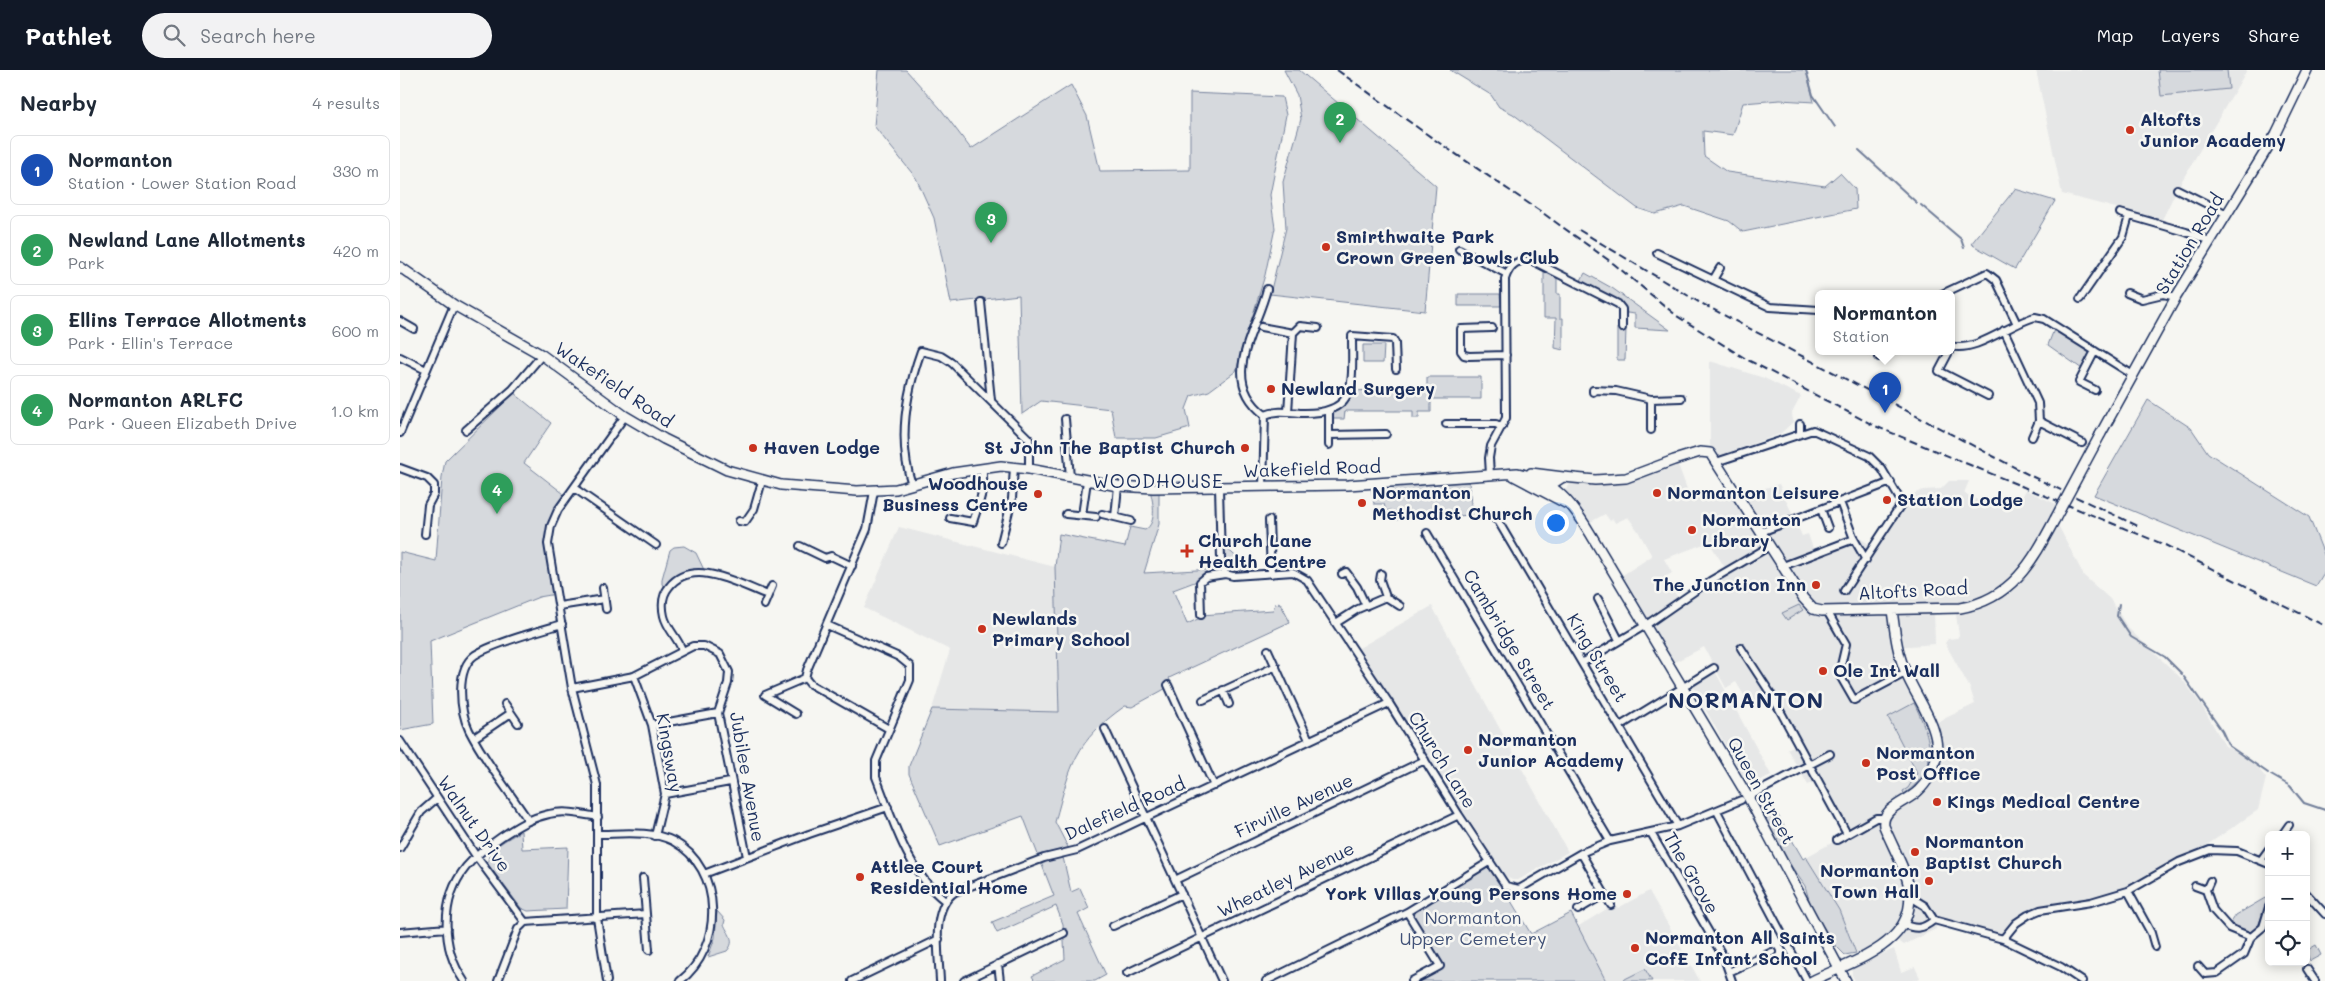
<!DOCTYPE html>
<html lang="en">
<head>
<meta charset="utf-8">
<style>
	:root { --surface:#fff; --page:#f2f2f3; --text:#1f2937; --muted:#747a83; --line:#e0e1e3; --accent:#111827 }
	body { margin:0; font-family:Mali,sans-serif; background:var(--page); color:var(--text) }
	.controls { position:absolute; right:15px; bottom:15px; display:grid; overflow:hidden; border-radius:8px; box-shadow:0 2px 12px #0003 }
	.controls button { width:45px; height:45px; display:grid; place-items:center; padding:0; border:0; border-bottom:1px solid var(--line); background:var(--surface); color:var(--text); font:25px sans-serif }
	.you { position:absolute; left:1155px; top:452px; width:18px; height:18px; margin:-12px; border:4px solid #fff; border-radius:50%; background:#1a73e8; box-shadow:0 0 0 8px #1a73e833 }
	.badge { display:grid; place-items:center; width:32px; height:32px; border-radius:50%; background:var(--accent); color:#fff; font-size:16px; font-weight:700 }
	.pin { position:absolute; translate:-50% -41px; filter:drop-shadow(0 1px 2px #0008) }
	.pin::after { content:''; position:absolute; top:26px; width:18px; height:15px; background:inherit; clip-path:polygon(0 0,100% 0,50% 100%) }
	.popup { position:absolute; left:1415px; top:220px; width:140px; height:65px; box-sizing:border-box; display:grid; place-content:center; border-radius:8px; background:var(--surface); filter:drop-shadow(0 1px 4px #0005); font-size:16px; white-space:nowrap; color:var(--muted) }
	.popup b { font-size:19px; color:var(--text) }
	.popup::after { content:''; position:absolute; left:50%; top:100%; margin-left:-10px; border:10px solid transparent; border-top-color:var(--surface) }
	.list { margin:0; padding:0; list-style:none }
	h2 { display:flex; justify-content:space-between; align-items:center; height:65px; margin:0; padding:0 20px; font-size:21px }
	h2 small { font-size:16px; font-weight:400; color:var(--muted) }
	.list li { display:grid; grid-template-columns:32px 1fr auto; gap:15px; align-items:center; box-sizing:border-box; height:70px; margin:0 10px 10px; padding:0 10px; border:1px solid var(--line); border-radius:8px }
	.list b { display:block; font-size:19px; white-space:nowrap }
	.list p { margin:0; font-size:16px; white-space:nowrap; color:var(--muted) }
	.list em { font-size:16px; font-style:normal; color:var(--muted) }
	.icon { flex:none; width:28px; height:28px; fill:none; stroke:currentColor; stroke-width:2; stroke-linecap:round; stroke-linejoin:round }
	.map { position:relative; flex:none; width:1925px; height:911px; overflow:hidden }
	header { display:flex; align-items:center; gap:30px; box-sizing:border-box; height:70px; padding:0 25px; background:var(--accent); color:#fff }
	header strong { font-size:24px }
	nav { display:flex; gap:28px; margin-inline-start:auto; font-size:18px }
	.search { width:350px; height:45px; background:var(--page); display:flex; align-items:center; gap:12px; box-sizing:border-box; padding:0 18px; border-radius:28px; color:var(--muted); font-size:19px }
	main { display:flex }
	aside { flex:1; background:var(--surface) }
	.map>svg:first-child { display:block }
	.built { fill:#e6e7e7; fill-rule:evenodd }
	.green { fill:#d6d9dd; stroke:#78849e }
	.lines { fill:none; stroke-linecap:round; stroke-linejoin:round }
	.stream { stroke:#717e99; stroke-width:2 }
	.street-casing { stroke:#1b2f5e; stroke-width:10 }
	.secondary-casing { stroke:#1b2f5e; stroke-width:12 }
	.street { stroke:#f6f6f2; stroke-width:6 }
	.secondary { stroke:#f6f6f2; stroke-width:9 }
	.rail { stroke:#1b2f5e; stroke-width:2; stroke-dasharray:8 4; stroke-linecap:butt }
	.secondary-bridge-casing { stroke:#1b2f5e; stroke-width:12; stroke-linecap:butt }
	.secondary-bridge { stroke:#f6f6f2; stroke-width:9 }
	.poi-dot { fill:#c8321e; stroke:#f6f6f2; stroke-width:2 }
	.labels { text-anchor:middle; stroke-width:5; stroke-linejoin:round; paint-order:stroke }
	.poi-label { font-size:18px; font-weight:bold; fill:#1b2f5e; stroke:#f6f6f2; text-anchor:start }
	.street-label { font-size:18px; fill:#1b2f5e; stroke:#f6f6f2 }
	.park-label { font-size:18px; fill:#405177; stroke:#f6f6f2 }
	.neighbourhood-label { font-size:19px; letter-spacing:1px; fill:#1b2f5e; stroke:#f6f6f2 }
	.district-label { font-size:22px; font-weight:bold; letter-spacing:1px; fill:#1b2f5e; stroke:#f6f6f2 }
</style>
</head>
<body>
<header>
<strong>Pathlet</strong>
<div class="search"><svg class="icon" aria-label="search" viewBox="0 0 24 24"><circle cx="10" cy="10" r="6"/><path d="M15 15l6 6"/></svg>Search here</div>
<nav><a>Map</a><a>Layers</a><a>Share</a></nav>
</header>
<main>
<aside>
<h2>Nearby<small>4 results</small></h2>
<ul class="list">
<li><span class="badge" style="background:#1a4fb4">1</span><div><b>Normanton</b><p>Station · Lower Station Road</p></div><em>330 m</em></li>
<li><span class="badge" style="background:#2e9e5b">2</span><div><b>Newland Lane Allotments</b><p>Park</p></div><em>420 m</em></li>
<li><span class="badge" style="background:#2e9e5b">3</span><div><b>Ellins Terrace Allotments</b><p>Park · Ellin's Terrace</p></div><em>600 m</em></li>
<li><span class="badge" style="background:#2e9e5b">4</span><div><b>Normanton ARLFC</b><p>Park · Queen Elizabeth Drive</p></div><em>1.0 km</em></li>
</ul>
</aside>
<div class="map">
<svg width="1925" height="911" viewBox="0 0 1925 911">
	<rect width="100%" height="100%" fill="#f6f6f2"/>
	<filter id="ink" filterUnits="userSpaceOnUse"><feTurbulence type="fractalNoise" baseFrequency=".02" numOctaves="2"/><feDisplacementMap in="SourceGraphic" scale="10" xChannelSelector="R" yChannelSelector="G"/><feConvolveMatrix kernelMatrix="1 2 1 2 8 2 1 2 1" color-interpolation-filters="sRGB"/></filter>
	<g filter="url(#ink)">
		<path class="built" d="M1636,0H1847L1777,119L1762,150L1662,124Z
			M1310,291L1364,308L1401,326L1392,343L1393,352L1380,364L1313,388L1310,383Z
			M1276,389L1291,430L1332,417L1341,430L1365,418L1379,414L1402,466L1408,464L1415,484L1458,467L1474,477L1508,426L1523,420L1541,419L1549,411H1569L1564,423L1589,436L1596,425L1617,436L1626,420L1658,435L1655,449L1684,506L1710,529L1728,558L1783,610L1802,636L1825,676L1853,692L1866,708L1858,740L1801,779L1799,784L1728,821L1628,845L1603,869L1537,850L1536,859L1504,875L1494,868L1459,888L1439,840L1406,787L1446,765L1417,711L1408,715L1387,679L1397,674L1370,625L1351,637L1336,612L1326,618L1304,577L1269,595L1218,508L1252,486L1238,461L1228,447L1215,453L1213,449L1210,451L1205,444L1185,455L1165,429L1166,419L1174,410H1208ZM1309,472L1327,501L1280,531L1265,507L1272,503L1264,489ZM1555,538L1559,565L1557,568L1548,569L1545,573L1570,618L1575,634L1531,655L1497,577L1535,574L1534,539Z
			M499,457L655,497L659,642L532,639L550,580L464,538Z
			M1032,536L1168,782L1118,810H1112L1104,805L959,578Z
			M1315,601L1371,705L1355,713L1344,708L1292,616Z
			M1249,821L1300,911H1252L1245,899L1221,911H1206L1177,857L1215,834L1218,838Z
			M1494,879L1501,902L1515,897L1520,908L1513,911H1455L1452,905V897Z"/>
		<path class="green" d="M479,0H506L540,38L571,79L671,15L687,46L700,101L790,100V23L882,27L886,45L870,125L875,158L865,205L836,301L809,321L791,326L786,339L790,358L756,368H716L711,339L641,331L622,344L619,225L551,233L534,148L516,108L474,56Z
			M884,0H899L1036,116L1025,241L870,224L886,158L883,112L901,49L897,25Z
			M1050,0H1406L1414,32L1380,30L1343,33L1333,65L1303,61L1304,86L1327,102L1425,116L1440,103L1455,119L1456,139L1343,162L1329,151L1284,136L1255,144L1237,138L1113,44L1099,37L1091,25Z
			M1758,0H1827L1829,19L1761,26Z
			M1615,119L1655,131L1615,199L1571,174Z
			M1144,200L1157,207V224H1160V248H1163V280L1155,278L1156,248H1144Z
			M1185,203L1212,218L1270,260L1235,258V244L1227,243L1226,240L1179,214Z
			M1058,224H1100L1101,236H1058Z
			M1655,257L1695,281L1685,301L1648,275Z
			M1217,258H1226L1225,290H1217Z
			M963,275H984L983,293H963Z
			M1027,307H1081V329H1031V342H1019V348H1013V341H945L944,349H933L934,342L943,336L953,321L1027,317Z
			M114,323L151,353L124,393L168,427L149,465L156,524L139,527L30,571L33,654L0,660V482L36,491L42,407L45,391Z
			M1748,330L1791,358L1808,383L1909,447L1925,487V501L1916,516L1694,425Z
			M1069,412L1072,445L993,450L992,440L986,441L984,434H974L971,417Z
			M749,417L759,418V454L744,503L814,499L812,502L806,501V507L800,512L797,511L773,520L787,554L800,548L801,545L873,540L875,534L880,533L890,552L769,608L772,615L732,637L725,636C674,672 671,695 655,752L670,781L662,783L671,822L680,818L689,838L678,844L706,905L695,911H635L632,906L665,889L663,854L656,836L597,863L592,852L654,826L623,746L540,776L509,704V696L532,639L659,642L655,497L659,464L725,477L730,457L745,460C758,452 753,430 749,417Z
			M821,473L856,505L825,504Z
			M284,476L296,483L305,502L287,504L266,520L262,514V509L270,480L274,477Z
			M1399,535L1403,540L1387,550L1382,543Z
			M1514,633C1531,668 1541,698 1504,724L1503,721L1508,718L1517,703L1488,647Z
			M1365,723L1403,789L1406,787L1439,840L1456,883L1445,885L1434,874L1419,850L1410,833L1405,816L1385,787L1359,736V729Z
			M121,761L122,779L168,777L166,839L128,841L121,838L88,794C86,778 109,769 121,761Z
			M1089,792L1110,818L1111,831L1131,864L1171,843L1206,911H1012L1040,896L1007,842Z
			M1865,828L1868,831L1858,856L1849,864L1830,854L1836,845Z
			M317,841L325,850L324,854C327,863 337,870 327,881L308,887L315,868Z
			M1916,875L1921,885L1910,891L1906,881Z
			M1245,899L1252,911H1221Z"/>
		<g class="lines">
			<path class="stream" d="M1406,0L1413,25L1435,57
				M1459,80L1517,133
				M1521,135L1561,169L1564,178
				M1719,534L1717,546L1731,567L1765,587L1782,604
				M1784,607L1822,661L1829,676L1868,703
				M1871,705L1890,716L1904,733L1925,740"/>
			<defs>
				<path id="street" d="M1777,119L1827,144
					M1720,143L1786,162L1810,171
					M1059,179L1107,204
					M1257,183L1370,237L1419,240
					M1313,210L1320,198
					M1727,223L1742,229L1763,224L1776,227
					M1542,224L1587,203L1596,210L1617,254
					M1680,229L1723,167L1729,146
					M581,232L591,330
					M0,251L14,259
					M861,257L893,263
					M1092,258L1061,259V281L1064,285L1069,286L1106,285
					M1604,260L1638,333L1639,351L1682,373
					M1551,276C1576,283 1609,254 1635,247L1644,249L1733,305
					M1695,281L1679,312L1695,320
					M1549,282L1539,301L1588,326
					M0,287L26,300
					M1479,287L1482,282
					M1193,322V320L1216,321L1251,329L1281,328
					M1251,329V360
					M888,342L893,263L900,256L918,258
					M865,345C876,340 888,342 900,343C959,345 952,313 952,266L993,269L995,273L996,299
					M665,349L670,407
					M1046,354H1096L1102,357
					M66,360L113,319L142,285
					M0,363L54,235
					M1400,363V354
					M929,365L986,364
					M1632,367L1639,351
					M929,375V342
					M1316,392L1413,360L1469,386L1482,399L1502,433L1444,521
					M0,398L27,408L34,415V424L28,435L25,464
					M1090,405L1089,388L1091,376L1106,348L1105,209C1110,194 1119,187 1135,192L1218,234L1222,239V258
					M512,415C498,372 506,323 521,281L541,286L552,293L629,369V399
					M863,417L865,345C818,309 856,263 867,219
					M174,418L256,475
					M819,418L821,489L825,504L833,506L893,502L907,510L989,633L1059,745L1106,816L1119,819L1181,783L1210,771L1278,756L1341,730
					M474,421L467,459L407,600L405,608L410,614L489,659
					M1440,432L1454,469L1466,490
					M1421,439L1428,458
					M666,444L696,447
					M702,444L731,451
					M682,445L687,411
					M1083,446H1091L1098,451L1278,756
					M715,447L718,416
					M550,448L573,452C579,433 586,418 582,398
					M869,450L871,504
					M339,451L345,452L354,439L362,411
					M1361,462L1491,412
					M1027,463L1210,771
					M601,473L612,429L614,397
					M400,476L425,488L431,486L452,496
					M1383,496L1454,469
					M942,504L946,502L957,517L966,536
					M981,504L980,510L986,527
					M1310,511L1370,476
					M203,518L206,539
					M1198,529L1219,570
					M364,535L372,516
					M159,536L204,529
					M1427,541L1446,574L1439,604L1454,630L1505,603
					M801,545L800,512L806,507L825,504
					M936,553L958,539L986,527L1000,536
					M427,555L499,587L510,596V610L476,691V707C493,750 507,801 544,830
					M1341,578L1371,624L1447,764
					M282,580C278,568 267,559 264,546C262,537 262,525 269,517C293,486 340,515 368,525
					M868,580L909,670
					M1182,593L1246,555L1302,516
					M234,606L252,655L265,724L255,766
					M768,615L814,716
					M172,618L234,606L293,576H304L320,584L329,602L328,613L318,643L347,787
					M1282,618L1314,598
					M823,620L829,634
					M803,630L876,596
					M105,634L118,653
					M396,644L365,625L405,608
					M252,655L318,643
					M1220,656L1277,621
					M705,659L822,911
					M74,668L111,643
					M0,671L76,786L125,852
					M265,724L330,712
					M1348,727L1430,684
					M1317,741L1407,911
					M128,750C109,721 85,692 69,660C60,641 55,599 75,585C93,573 139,561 162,554
					M1251,763L1324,888L1332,911
					M197,764C221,764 251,760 273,771C324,799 324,877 280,911
					M1882,765L1889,755
					M1437,770L1476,748H1483
					M0,778L21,742L37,728
					M1181,783L1211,835
					M1861,790L1869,779
					M304,804L409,764L488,737
					M243,808L249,880
					M775,810L1025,690
					M1810,811L1806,820L1813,840L1829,858L1851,867
					M1795,816L1806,820
					M1728,821L1751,863L1755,877
					M1906,823L1925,844
					M1509,826L1525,836L1534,850
					M1178,840L1205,824
					M1007,842L1040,896L1012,911
					M1534,850L1603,869L1661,897L1682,911
					M1503,854C1516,860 1523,859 1534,850
					M713,856L782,824
					M0,862L47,858
					M1603,869L1616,853L1628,845L1640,840L1691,832L1728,821L1779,792L1810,780L1837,781L1869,794
					M598,894L600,911
					M1798,896L1805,904L1817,903L1844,884L1851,867L1863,857L1869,837
					M1907,899L1915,911
					M1329,902L1372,882
					M727,903L1059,745
					M64,911C41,878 40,829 66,797C76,785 88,776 101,767C116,757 130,748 149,744C165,740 182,744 198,747
					M98,911L118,859L125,852L246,844
					M207,911L197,848V715L172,618L148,474L151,456L158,440L225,346
					M452,911L539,869
					M540,911C539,884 530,838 555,822L644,788L677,780L989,633
					M564,911L664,863
					M866,911L1007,842L1089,792"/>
				<path id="secondary" d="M0,197L54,235L142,285L225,346L264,369L327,400L381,415L457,421L496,419L553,403L601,396L629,399L718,416L753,418L948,415L1117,403C1154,410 1172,433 1190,463L1348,727L1446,911
					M1700,365L1776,227L1876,64L1907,0
					M1131,403L1163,407
					M1114,406L1171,436
					M1143,420L1163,407L1195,410L1226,408L1274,390L1300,382L1310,383L1403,528L1413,539L1422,541L1560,538C1612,529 1632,492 1655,449
					M1412,911C1456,889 1527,872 1506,806C1500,789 1491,773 1484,756C1481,738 1507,732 1518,721C1527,713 1534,700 1536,688C1542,659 1516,628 1506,603C1497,583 1495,562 1492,540"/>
			</defs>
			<use href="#street" class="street-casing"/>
			<use href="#secondary" class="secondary-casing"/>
			<use href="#street" class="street"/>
			<use href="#secondary" class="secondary"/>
			<path class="rail" d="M937,0L1035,70L1140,141L1214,194L1277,246L1346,289L1475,356L1765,475L1925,556
				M1179,160L1297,231L1631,406L1738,456"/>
			<defs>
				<path id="secondary-bridge" d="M1655,449L1700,365"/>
			</defs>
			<use href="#secondary-bridge" class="secondary-bridge-casing"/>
			<use href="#secondary-bridge" class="secondary-bridge"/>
		</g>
	</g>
	<g class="poi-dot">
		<circle cx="1730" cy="60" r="5"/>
		<circle cx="926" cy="177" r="5"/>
		<circle cx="871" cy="319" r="5"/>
		<circle cx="353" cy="378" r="5"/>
		<circle cx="845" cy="378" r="5"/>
		<circle cx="1257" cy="423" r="5"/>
		<circle cx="638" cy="424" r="5"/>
		<circle cx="1487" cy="430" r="5"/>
		<circle cx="962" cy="433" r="5"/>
		<circle cx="1292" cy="460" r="5"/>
		<path d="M784.5 473.5h5v5h5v5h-5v5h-5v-5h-5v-5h5z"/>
		<circle cx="1416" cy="515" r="5"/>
		<circle cx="582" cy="559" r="5"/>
		<circle cx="1423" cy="601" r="5"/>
		<circle cx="1068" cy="680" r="5"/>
		<circle cx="1466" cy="693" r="5"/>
		<circle cx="1537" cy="732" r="5"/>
		<circle cx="1515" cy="782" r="5"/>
		<circle cx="460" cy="807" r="5"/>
		<circle cx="1529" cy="811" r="5"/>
		<circle cx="1227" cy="824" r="5"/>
		<circle cx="1235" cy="878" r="5"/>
	</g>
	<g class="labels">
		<g class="poi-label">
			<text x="1740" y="56">Altofts<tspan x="1740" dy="21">Junior Academy</tspan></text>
			<text x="936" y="173">Smirthwaite Park<tspan x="936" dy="21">Crown Green Bowls Club</tspan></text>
			<text x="881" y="325">Newland Surgery</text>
			<text x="363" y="384">Haven Lodge</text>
			<text x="835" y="384" text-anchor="end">St John The Baptist Church</text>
			<text x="628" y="420" text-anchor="end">Woodhouse<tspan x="628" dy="21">Business Centre</tspan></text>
			<text x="972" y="429">Normanton<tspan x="972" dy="21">Methodist Church</tspan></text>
			<text x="1267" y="429">Normanton Leisure</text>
			<text x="1497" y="436">Station Lodge</text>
			<text x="1302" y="456">Normanton<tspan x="1302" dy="21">Library</tspan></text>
			<text x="798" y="477">Church Lane<tspan x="798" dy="21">Health Centre</tspan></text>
			<text x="1406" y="521" text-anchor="end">The Junction Inn</text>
			<text x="592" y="555">Newlands<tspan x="592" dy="21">Primary School</tspan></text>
			<text x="1433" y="607">Ole Int Wall</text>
			<text x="1078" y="676">Normanton<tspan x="1078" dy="21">Junior Academy</tspan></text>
			<text x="1476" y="689">Normanton<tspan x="1476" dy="21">Post Office</tspan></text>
			<text x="1547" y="738">Kings Medical Centre</text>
			<text x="1525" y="778">Normanton<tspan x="1525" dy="21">Baptist Church</tspan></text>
			<text x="470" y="803">Attlee Court<tspan x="470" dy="21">Residential Home</tspan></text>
			<text x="1519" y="807" text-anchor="end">Normanton<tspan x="1519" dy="21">Town Hall</tspan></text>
			<text x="1217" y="830" text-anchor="end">York Villas Young Persons Home</text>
			<text x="1245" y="874">Normanton All Saints<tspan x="1245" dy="21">CofE Infant School</tspan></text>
		</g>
		<g class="street-label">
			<text transform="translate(1790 174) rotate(-59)" y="6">Station Road</text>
			<text transform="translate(214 315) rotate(34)" y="6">Wakefield Road</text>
			<text transform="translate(912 399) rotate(-2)" y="6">Wakefield Road</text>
			<text transform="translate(1513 521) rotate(-3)" y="6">Altofts Road</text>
			<text transform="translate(1109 570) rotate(59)" y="6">Cambridge Street</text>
			<text transform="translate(1197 588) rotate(59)" y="6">King Street</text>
			<text transform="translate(269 683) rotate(80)" y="6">Kingsway</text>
			<text transform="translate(1042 690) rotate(58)" y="6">Church Lane</text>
			<text transform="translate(347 707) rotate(80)" y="6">Jubilee Avenue</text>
			<text transform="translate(1361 721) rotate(61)" y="6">Queen Street</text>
			<text transform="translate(894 736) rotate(-25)" y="6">Firville Avenue</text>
			<text transform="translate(725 739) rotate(-24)" y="6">Dalefield Road</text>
			<text transform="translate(74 754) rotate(55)" y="6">Walnut Drive</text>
			<text transform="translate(1291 803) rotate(60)" y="6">The Grove</text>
			<text transform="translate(886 810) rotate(-26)" y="6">Wheatley Avenue</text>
		</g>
		<g class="park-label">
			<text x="1073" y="854">Normanton<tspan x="1073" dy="21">Upper Cemetery</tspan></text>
		</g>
		<g class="neighbourhood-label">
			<text x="758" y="418">WOODHOUSE</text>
		</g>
		<g class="district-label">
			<text x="1346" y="638">NORMANTON</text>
		</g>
	</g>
</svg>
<div class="controls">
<button>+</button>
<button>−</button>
<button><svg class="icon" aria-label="locate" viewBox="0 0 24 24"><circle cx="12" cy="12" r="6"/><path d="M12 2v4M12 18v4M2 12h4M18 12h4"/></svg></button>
</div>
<div class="you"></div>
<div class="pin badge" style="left:1485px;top:343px;background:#1a4fb4">1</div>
<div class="popup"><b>Normanton</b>Station</div>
<div class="pin badge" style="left:940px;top:73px;background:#2e9e5b">2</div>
<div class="pin badge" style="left:591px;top:173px;background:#2e9e5b">3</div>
<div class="pin badge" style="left:97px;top:444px;background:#2e9e5b">4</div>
</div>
</main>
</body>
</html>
